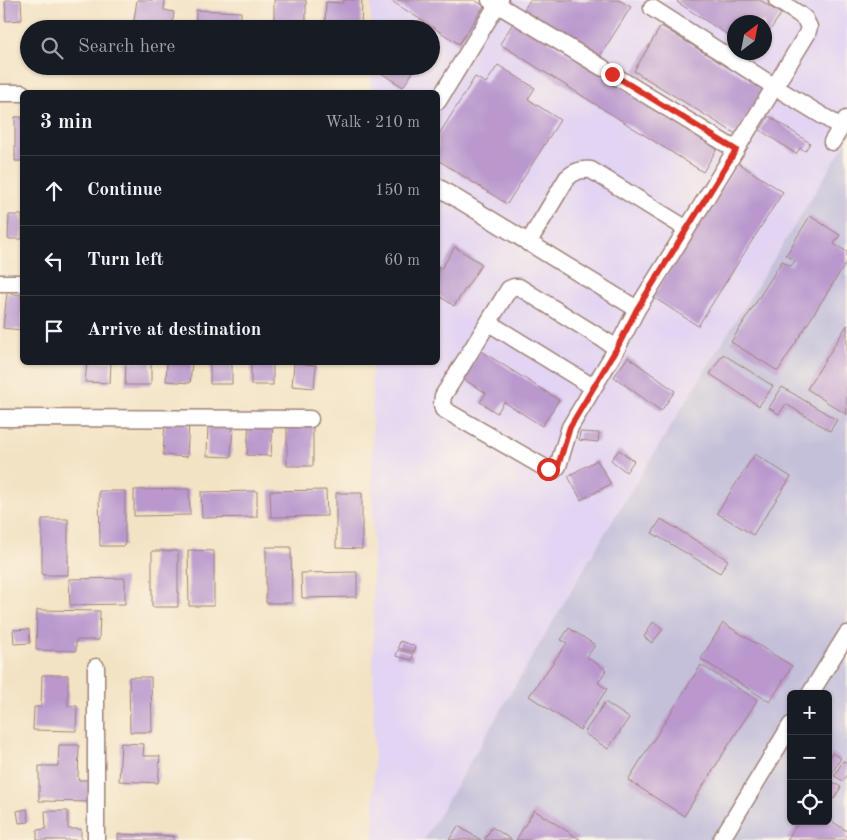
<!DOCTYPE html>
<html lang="en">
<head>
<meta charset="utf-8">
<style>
	:root { --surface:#171b24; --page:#20242c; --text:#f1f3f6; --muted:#9ea1a6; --line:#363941 }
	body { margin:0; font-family:"Old Standard TT",serif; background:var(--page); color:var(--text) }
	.controls { position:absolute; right:15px; bottom:15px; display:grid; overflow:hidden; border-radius:8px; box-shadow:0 1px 4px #0004 }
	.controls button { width:45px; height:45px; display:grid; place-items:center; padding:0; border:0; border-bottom:1px solid var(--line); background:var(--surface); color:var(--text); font:25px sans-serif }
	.compass { position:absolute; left:727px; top:15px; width:45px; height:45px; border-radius:50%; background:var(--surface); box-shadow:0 1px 4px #0004; rotate:32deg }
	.stop { position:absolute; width:15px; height:15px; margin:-11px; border:4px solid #d93025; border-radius:50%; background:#fff }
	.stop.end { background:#d93025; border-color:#fff; box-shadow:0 1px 5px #0008 }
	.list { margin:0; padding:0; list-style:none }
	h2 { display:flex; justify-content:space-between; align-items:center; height:65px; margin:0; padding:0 20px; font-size:21px }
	h2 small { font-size:16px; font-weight:400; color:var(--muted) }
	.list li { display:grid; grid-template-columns:32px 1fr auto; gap:15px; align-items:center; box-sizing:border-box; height:70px; padding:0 20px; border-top:1px solid var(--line) }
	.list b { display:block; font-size:19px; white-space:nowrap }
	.list em { font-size:16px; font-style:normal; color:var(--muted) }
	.icon { flex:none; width:28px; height:28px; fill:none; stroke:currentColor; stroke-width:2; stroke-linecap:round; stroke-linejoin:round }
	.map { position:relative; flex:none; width:847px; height:840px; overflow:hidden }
	.search { position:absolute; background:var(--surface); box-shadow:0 1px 4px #0004; left:20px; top:20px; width:420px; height:55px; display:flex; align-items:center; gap:12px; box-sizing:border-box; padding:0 18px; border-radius:28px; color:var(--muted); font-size:19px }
	.panel { position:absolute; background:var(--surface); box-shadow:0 1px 4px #0004; left:20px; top:90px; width:420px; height:275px; border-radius:8px }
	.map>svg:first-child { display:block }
	.built { fill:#e2d4f3; fill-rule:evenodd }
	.industrial { fill:#c5c0da; fill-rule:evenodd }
	.building { fill:#ba98ce }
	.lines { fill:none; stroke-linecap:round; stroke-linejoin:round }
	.minor-casing { stroke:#9e8178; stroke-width:19 }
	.minor { stroke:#fff; stroke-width:16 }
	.route { stroke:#d93025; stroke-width:6 }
</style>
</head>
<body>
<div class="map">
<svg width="847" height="840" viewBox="0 0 847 840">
	<rect width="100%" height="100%" fill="#fcf5e5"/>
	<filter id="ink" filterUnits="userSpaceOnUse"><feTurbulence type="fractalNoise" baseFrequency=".02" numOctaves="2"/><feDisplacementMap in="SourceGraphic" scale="10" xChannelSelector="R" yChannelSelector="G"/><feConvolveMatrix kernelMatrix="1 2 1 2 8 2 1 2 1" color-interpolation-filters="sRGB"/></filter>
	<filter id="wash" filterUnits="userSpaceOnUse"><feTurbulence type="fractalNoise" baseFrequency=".0096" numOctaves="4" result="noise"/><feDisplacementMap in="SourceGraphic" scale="20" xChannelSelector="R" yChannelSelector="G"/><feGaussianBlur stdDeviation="1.12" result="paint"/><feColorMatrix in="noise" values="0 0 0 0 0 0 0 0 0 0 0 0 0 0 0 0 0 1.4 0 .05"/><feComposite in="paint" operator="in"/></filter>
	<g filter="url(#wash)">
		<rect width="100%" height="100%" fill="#f3e3c5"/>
		<path class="built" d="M371,0H847V140L608,528L424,840H374L372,363L438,362V92H371V66H431V29H371ZM734,22H764V52H734Z"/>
		<path class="industrial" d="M847,140V840H424L608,528ZM791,694H828V821H791Z"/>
		<g id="blocks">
			<path class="building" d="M5,0H21L22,20L6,21Z
				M137,0H165L164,10L174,12L172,29H115L116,25L133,27Z
				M274,0H306V29H274Z
				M343,0H362L361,29H325L326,2L343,3Z
				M390,0H475L484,6L459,44Z
				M530,0H619L631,7L598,59L523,11Z
				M678,0H760L781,14L764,39V22H734V39L677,2Z
				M196,10L241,12V29H195Z
				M515,20L717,149L703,172L500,44Z
				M661,26L763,89L736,134L634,71Z
				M498,65L535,88L528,99L560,120L507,204L438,160V136L475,77L486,83Z
				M382,66H417L403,87L378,71Z
				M769,116L810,143L805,151L800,148L796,154L760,130Z
				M15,117H22V161H15Z
				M738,163L783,192L698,326L653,297Z
				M9,215H22V239H8Z
				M810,216L840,235L834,244L847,252V261L778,371L731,342L782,261L791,266L795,261L786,255Z
				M455,247L482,264L454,306L438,295V266L441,269Z
				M7,293L22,295V322L21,330L3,328Z
				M847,325V415L807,389Z
				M481,351L559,400L542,426L504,402L497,413L480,402L486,393L463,379Z
				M723,354L773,386L759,406L710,374Z
				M628,357L675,391L661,411L614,377Z
				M87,362H111L110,383L85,382Z
				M126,362H151V385H125Z
				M167,362H192L190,383L166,381Z
				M210,362H232V384H210Z
				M251,362H273V385H251Z
				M294,363L316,365L314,388L292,386Z
				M782,387L837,420L830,431L786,404L779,414L769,408Z
				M249,420L273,422L271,456L247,455Z
				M165,421L189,422L187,457L163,455Z
				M208,422L233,423L231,457L207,456Z
				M287,424H313V466H287Z
				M580,432L599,433L598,442L579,440Z
				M619,450L634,461L626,472L611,460Z
				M755,454L791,477L753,535L717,513Z
				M597,460L611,484L581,500L568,476Z
				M189,489L190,515L134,516V490Z
				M326,490L327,516L271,517L270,491Z
				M99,491H125V546H100Z
				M257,491V517L202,518L201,492Z
				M336,493H362V549L336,548Z
				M42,519H68V575H42Z
				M661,519L728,560L720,573L652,533Z
				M266,547H291L292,603H266Z
				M188,550L214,551V606H189Z
				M152,551H178V607H152Z
				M357,572V597L302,598L301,573Z
				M125,578V604L70,605L69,579Z
				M37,610L100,611L99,640H76V651L36,650Z
				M653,622L663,629L652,643L644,637Z
				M723,623L792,666L770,702L701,659Z
				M569,628L595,645L587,657L606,670L598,683L607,689L580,730L529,696L567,643L561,640Z
				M29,629L30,643L14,644L13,630Z
				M400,641L415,646L414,652L398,648Z
				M398,650L413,654L412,660L396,656Z
				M701,665L757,700L684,816L628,780Z
				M42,675H68V706H77L76,731L33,730L34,707H41Z
				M129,677H151L152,732H130Z
				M605,702L629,718L608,749L584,733Z
				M121,743L144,744L143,756H160L158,783L119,781Z
				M59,745H79L78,780H94V802L39,801V766H58Z
				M832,753L841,758L832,773L828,771V760Z
				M843,761L847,763V774L843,781L834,776Z
				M828,779L841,787L834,799L828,795Z
				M27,809L29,822L19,823L17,811Z
				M534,810L581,840H516Z
				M45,811H68V829H81V840H37V830L46,829Z
				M828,819L847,831V840H787L799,821H828Z
				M458,826L481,840H449Z
				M492,827L512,840H487L485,839Z
				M118,834L174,836V840H118Z"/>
		</g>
	</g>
	<g filter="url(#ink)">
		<use href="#blocks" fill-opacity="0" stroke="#9e8178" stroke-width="1"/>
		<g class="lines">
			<defs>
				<path id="minor" d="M490,0L603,68
					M652,8L775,87L841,127
					M612,74L736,150
					M0,93H22
					M438,101L500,0
					M832,142L846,119
					M438,187L637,309L617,348L570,427L558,466L554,470L547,469L443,409L442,404L443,396L509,289L514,287H519L617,348
					M687,229L807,34L809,27L805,19L799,14L777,0
					M528,243L567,178C575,171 581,169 591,170L687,229L637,309
					M0,283H22
					M489,323L593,387
					M0,418L310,419
					M96,667V840
					M810,694L847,634
					M721,840L791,725"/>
			</defs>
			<use href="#minor" class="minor-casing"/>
			<use href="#minor" class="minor"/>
		</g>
	</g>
	<g class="lines" filter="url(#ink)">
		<path class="route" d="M548,469L554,470L558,466L570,427L617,348L637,309L736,150L612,74"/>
	</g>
</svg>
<div class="controls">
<button>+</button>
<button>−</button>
<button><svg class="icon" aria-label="locate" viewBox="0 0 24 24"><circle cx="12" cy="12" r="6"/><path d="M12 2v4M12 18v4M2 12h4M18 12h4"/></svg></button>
</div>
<svg class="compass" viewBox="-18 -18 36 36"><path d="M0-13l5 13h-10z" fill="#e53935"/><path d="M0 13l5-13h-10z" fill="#9ea1a6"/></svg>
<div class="stop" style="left:548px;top:469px"></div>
<div class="stop end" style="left:612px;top:74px"></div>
<div class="search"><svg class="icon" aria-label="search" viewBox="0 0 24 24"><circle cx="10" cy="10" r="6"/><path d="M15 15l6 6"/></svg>Search here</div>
<section class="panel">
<h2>3 min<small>Walk · 210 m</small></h2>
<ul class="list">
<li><svg class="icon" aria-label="ahead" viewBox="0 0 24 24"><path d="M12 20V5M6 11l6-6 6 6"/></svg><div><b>Continue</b></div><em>150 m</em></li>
<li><svg class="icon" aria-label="left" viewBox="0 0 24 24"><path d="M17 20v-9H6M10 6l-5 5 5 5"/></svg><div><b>Turn left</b></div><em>60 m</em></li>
<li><svg class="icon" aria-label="arrive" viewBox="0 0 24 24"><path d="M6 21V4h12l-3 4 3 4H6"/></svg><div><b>Arrive at destination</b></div></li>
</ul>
</section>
</div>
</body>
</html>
